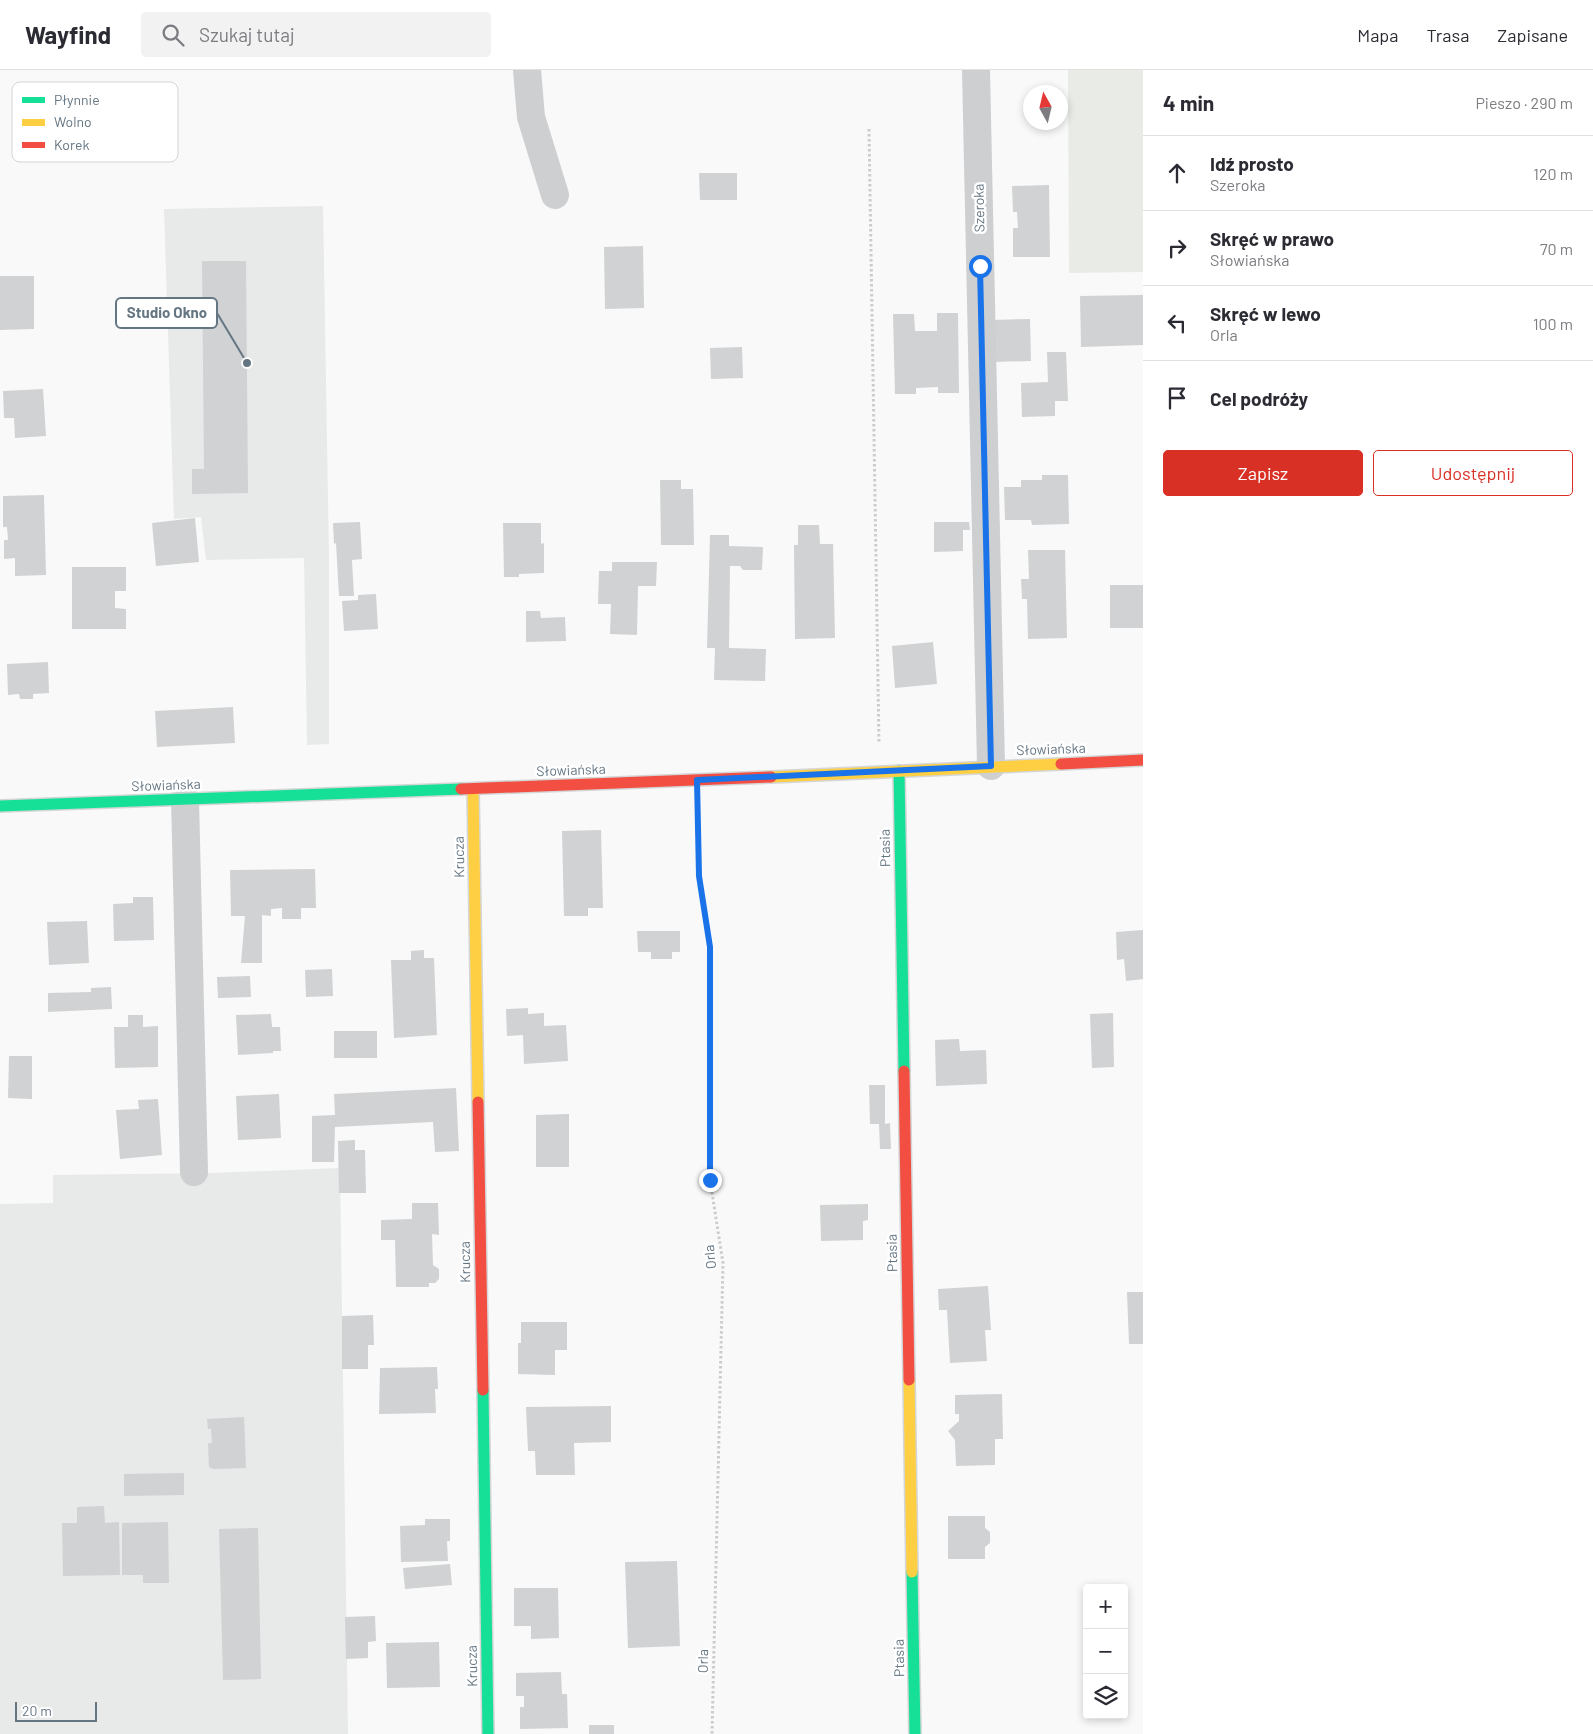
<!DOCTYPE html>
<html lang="pl">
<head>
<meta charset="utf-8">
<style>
	:root { --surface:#fff; --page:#f2f2f3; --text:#2b2b33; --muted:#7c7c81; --line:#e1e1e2; --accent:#d93025 }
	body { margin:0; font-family:Barlow,sans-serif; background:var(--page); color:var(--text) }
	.controls { position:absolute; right:15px; bottom:15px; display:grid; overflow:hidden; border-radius:5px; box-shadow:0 2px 8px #0003 }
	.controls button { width:45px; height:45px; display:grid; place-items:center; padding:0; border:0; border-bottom:1px solid var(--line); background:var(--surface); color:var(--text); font:25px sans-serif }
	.compass { position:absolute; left:1023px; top:15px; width:45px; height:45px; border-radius:50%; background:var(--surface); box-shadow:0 2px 8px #0003; rotate:352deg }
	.scale { position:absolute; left:15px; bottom:12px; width:82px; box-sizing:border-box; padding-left:5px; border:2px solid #657683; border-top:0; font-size:14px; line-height:18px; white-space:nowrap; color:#657683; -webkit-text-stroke:4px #fff; paint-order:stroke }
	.stop { position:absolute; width:15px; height:15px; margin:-11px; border:4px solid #1a73e8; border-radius:50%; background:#fff }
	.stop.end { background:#1a73e8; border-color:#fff; box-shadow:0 1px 5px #0008 }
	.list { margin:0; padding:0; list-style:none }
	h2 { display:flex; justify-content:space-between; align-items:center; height:65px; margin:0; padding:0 20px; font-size:21px }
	h2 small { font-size:16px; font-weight:400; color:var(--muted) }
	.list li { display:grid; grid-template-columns:32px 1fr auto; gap:15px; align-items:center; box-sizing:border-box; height:75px; padding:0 20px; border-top:1px solid var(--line) }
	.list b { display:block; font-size:19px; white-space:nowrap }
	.list p { margin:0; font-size:16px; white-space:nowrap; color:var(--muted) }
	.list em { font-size:16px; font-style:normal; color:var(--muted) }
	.actions { display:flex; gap:10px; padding:15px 20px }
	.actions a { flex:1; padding:11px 0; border:1px solid var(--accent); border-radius:5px; text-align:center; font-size:18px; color:var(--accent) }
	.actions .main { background:var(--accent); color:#fff }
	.icon { flex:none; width:28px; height:28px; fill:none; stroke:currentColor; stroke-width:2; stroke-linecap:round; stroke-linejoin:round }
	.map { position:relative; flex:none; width:1143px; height:1664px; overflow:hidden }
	header { display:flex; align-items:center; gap:30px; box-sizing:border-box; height:70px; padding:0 25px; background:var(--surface); border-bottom:1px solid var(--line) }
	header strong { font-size:24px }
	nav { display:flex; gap:28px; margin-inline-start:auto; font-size:18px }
	.search { width:350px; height:45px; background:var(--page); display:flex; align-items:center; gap:12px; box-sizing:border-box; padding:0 18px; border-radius:5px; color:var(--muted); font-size:19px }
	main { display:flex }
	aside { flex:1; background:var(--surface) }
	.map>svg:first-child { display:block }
	.built { fill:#e8e9e9 }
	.green { fill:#e8ebe6 }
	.building { fill:#d0d2d3 }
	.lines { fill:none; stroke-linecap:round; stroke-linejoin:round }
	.fast-casing { stroke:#d5d6d7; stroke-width:14 }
	.slow-casing { stroke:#d5d6d7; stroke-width:14 }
	.jam-casing { stroke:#d5d6d7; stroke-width:14 }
	.path { stroke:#cbcccd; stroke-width:3; stroke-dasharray:2.5 2.5; stroke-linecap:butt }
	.street { stroke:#cecfd0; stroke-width:28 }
	.fast { stroke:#16e098; stroke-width:11 }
	.slow { stroke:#ffcf43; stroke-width:11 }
	.jam { stroke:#f24e42; stroke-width:11 }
	.route { stroke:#1a73e8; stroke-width:6 }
	.labels { text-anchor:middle; stroke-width:5; stroke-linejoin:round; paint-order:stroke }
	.street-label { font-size:14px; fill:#657683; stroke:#fff }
	.key { fill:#fff; stroke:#d1d6da; stroke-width:1 }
	.key-label { font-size:14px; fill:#657683 }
	.leader { fill:none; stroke:#657683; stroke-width:2 }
	.callout-dot { fill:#657683; stroke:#fff; stroke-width:2 }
	.callout { fill:#fff; stroke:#657683; stroke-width:2 }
	.callout-label { font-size:15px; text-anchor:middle; font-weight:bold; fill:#657683 }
</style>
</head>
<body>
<header>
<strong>Wayfind</strong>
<div class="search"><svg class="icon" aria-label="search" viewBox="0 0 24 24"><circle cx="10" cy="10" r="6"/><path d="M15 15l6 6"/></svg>Szukaj tutaj</div>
<nav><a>Mapa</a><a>Trasa</a><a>Zapisane</a></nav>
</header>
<main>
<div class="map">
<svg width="1143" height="1664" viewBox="0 0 1143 1664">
	<rect width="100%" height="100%" fill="#f9f9f9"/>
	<path class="built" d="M323,136L329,487V674L307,675L304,488L206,490L201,447L174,449L164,139Z
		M340,1098L348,1664H0V1134L53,1133V1105L213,1103Z"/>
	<path class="green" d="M1068,0H1143V202L1069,203Z"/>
	<path class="building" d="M699,103H737V130H700Z
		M1049,115L1050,187H1013V158H1018L1017,142H1013L1012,116Z
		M643,176L644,238L605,239L604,177Z
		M202,191H246L248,423L192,424V399H204Z
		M0,206H34V259L0,260Z
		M1143,225V275L1081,277L1080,226Z
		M937,243H958L959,323H938V317L916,318V324H895L893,244H914L915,261H937Z
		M1030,249L1031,291L991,292L990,250Z
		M742,277L743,308L711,309L710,278Z
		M1047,282H1066L1068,331H1055V346L1022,347L1021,313L1048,312Z
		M43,319L46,366L15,368L14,348H4L3,321Z
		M1042,405H1068L1069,454L1032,455L1031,450H1005L1004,417H1021V410H1042Z
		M660,410H681V419H693L694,475H661Z
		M44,425L46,505L15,506V488L4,489V470H8L7,457H3V426Z
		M195,448L199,492L156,496L152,453Z
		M360,452L362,489L352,490L354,526H339L336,473L334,474L333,453Z
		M934,452H969L970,460H963V481L934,482Z
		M503,453H541V474L544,473V503L519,504V507H504Z
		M798,455H819L820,474H833L835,568L795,569L794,475H798Z
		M710,465H729V476L763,477L762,500H743L740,496H730L729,578L766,579L765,611L714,610L715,578H707Z
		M1028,480H1065L1067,568L1028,569L1027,529H1022L1021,509H1029Z
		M612,492H657L656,516H638L637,565L610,564L611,534H598L599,501H612Z
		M72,497H126V521H115V538L126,539V559H72Z
		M1110,515H1143V558H1110Z
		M376,524L378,559L344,561L342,531L358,530V525Z
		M526,541H540L541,548L565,547L566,571L526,572Z
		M933,572L937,614L895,618L892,576Z
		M48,592L49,623L33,624V629H20L19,624L8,625L7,594Z
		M233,637L235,673L157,677L155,641Z
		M601,760L603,838H588V846H564L562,761Z
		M315,799L316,838H301V849H282V838L271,839V846L262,845V893H241L245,846H231L230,800Z
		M133,827H153L154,870L114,871L113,834L133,833Z
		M87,851L89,893L49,895L47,852Z
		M1143,860V909L1126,911L1124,889L1117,890L1116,862Z
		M637,861H680V882H672V889H651V882H638Z
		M424,880V888H434L437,965L394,968L391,890H411V881Z
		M332,899L333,926L306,927L305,900Z
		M250,906L251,927L218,928L217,907Z
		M111,917L112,939L48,942V923L91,922V918Z
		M528,938V944L544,943V956L566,955L568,991L524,994L523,965L507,966L506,939Z
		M1113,943L1114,997L1092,998L1090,944Z
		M271,944L272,957H280L281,981H273V983L238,985L236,945Z
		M128,945H143V957L158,956V997L115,998L114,957H128Z
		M334,961H377V988H334Z
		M959,969L960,981L986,980L987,1014L936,1016L935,970Z
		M9,986H32V1029L8,1028Z
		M869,1015H885V1054L890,1053L891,1079H880L879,1054H870Z
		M456,1018L459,1081L435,1082L433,1052L335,1057L334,1092H312V1046L335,1045L334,1024Z
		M279,1024L281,1068L238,1070L236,1026Z
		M158,1029L162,1085L120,1089L116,1040L139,1039L138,1030Z
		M569,1044V1097H536V1045Z
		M355,1070V1080H365L366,1123H339L338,1071Z
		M412,1133H438L439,1165L432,1164L433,1195L439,1199V1209L435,1213H429V1217H396L395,1170H381V1150L412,1149Z
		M868,1134V1150L863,1151V1170L821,1171L820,1135Z
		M988,1216L991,1260H985L987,1291L950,1293L947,1240H939L938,1219Z
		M1127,1222H1143V1274H1129Z
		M373,1245L374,1275H368V1299H342V1246Z
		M521,1252H567V1280H555V1305L518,1304V1273H521Z
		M437,1297L438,1319H435L436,1343L379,1344L380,1298Z
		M1002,1324L1003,1369H995V1395L956,1396L955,1370L948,1361L959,1351V1344H955V1325Z
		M611,1336V1372L574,1373L575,1405H536L535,1381H528L526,1337Z
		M244,1347L246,1398L213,1399L209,1397L208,1373H212L211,1359H208L207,1349Z
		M184,1403V1425L124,1426V1404Z
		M104,1436L105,1453L119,1452L120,1505L63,1506L62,1453H77V1437Z
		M948,1446H985V1458L990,1462V1473L985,1477V1489H948Z
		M425,1449H450V1471H447L448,1491L401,1492L400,1456L425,1455Z
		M168,1452L169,1513H143V1505H122V1453Z
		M258,1458L261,1609L223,1610L219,1459Z
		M677,1491L680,1576L628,1578L625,1492Z
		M450,1494L452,1515L405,1519L403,1498Z
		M514,1518H558L559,1568L531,1569V1556H514Z
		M375,1546L376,1571L368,1572V1588L346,1589L345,1547Z
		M439,1572L440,1617L387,1618L386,1573Z
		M561,1602L562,1624H567L568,1658L520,1659V1637H524V1626H516V1603Z
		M589,1655H614V1664H589Z"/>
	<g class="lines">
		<defs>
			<path id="fast" d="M899,701L904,1001
				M0,736L461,719
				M483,1320L488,1664
				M912,1502L915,1664"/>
			<path id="slow" d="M771,707L1061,694
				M473,719L478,1032
				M909,1310L912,1502"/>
			<path id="jam" d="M1061,694L1143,690
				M461,719L771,707
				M904,1001L909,1310
				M478,1032L483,1320"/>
		</defs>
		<use href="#fast" class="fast-casing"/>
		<use href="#slow" class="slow-casing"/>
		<use href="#jam" class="jam-casing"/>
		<path class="path" d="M869,59L879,674
			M697,738L699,806L710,877V1110L723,1193L712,1664"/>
		<path class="street" d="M527,0L531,47L555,125
			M976,0L991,696
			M185,729L194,1102"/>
		<use href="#fast" class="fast"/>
		<use href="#slow" class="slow"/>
		<use href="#jam" class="jam"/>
	</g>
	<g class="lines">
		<path class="route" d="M710,1110V877L699,806L697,710L991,696L980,196"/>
	</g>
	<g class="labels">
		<g class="street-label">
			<text transform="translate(979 138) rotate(-91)" y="5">Szeroka</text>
			<text transform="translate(1051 679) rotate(-2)" y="5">Słowiańska</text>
			<text transform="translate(571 700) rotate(-2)" y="5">Słowiańska</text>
			<text transform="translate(166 715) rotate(-2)" y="5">Słowiańska</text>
			<text transform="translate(885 778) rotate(-91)" y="5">Ptasia</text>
			<text transform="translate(459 787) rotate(-91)" y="5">Krucza</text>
			<text transform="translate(892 1183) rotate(-91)" y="5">Ptasia</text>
			<text transform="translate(710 1187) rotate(-96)" y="5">Orla</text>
			<text transform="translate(465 1192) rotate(-91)" y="5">Krucza</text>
			<text transform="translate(899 1588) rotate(-91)" y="5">Ptasia</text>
			<text transform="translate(703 1591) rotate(-89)" y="5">Orla</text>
			<text transform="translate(472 1596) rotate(-91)" y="5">Krucza</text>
		</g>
	</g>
	<rect x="12" y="12" width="166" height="80" rx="8" class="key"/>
	<rect x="22" y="27" width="23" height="6" fill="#16e098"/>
	<rect x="22" y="49" width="23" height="7" fill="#ffcf43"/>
	<rect x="22" y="72" width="23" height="6" fill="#f24e42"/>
	<g class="key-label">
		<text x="54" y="35">Płynnie</text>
		<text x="54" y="57">Wolno</text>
		<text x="54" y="80">Korek</text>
	</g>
	<path class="leader" d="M247 293L217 243"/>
	<circle class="callout-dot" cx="247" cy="293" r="5"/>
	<rect class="callout" x="116" y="228" width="101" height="30" rx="5"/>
	<g class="callout-label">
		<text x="167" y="248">Studio Okno</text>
	</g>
</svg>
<div class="controls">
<button>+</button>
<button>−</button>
<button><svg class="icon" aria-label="layers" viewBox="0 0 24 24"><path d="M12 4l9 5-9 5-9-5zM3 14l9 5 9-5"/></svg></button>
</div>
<svg class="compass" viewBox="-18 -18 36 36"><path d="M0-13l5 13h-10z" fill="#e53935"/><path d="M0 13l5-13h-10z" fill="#7c7c81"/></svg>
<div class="scale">20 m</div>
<div class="stop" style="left:980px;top:196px"></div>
<div class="stop end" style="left:710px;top:1110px"></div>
</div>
<aside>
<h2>4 min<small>Pieszo · 290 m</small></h2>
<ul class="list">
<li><svg class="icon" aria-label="ahead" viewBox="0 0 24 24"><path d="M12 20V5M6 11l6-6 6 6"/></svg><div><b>Idź prosto</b><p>Szeroka</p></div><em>120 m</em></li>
<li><svg class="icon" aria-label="right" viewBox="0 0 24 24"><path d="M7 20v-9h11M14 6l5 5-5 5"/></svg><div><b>Skręć w prawo</b><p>Słowiańska</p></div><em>70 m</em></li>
<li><svg class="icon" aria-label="left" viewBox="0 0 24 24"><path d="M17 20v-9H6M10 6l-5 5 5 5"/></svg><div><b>Skręć w lewo</b><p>Orla</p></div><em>100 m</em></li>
<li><svg class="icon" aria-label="arrive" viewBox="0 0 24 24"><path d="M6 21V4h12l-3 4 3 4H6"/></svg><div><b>Cel podróży</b></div></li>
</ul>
<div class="actions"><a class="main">Zapisz</a><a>Udostępnij</a></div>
</aside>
</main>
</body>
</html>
